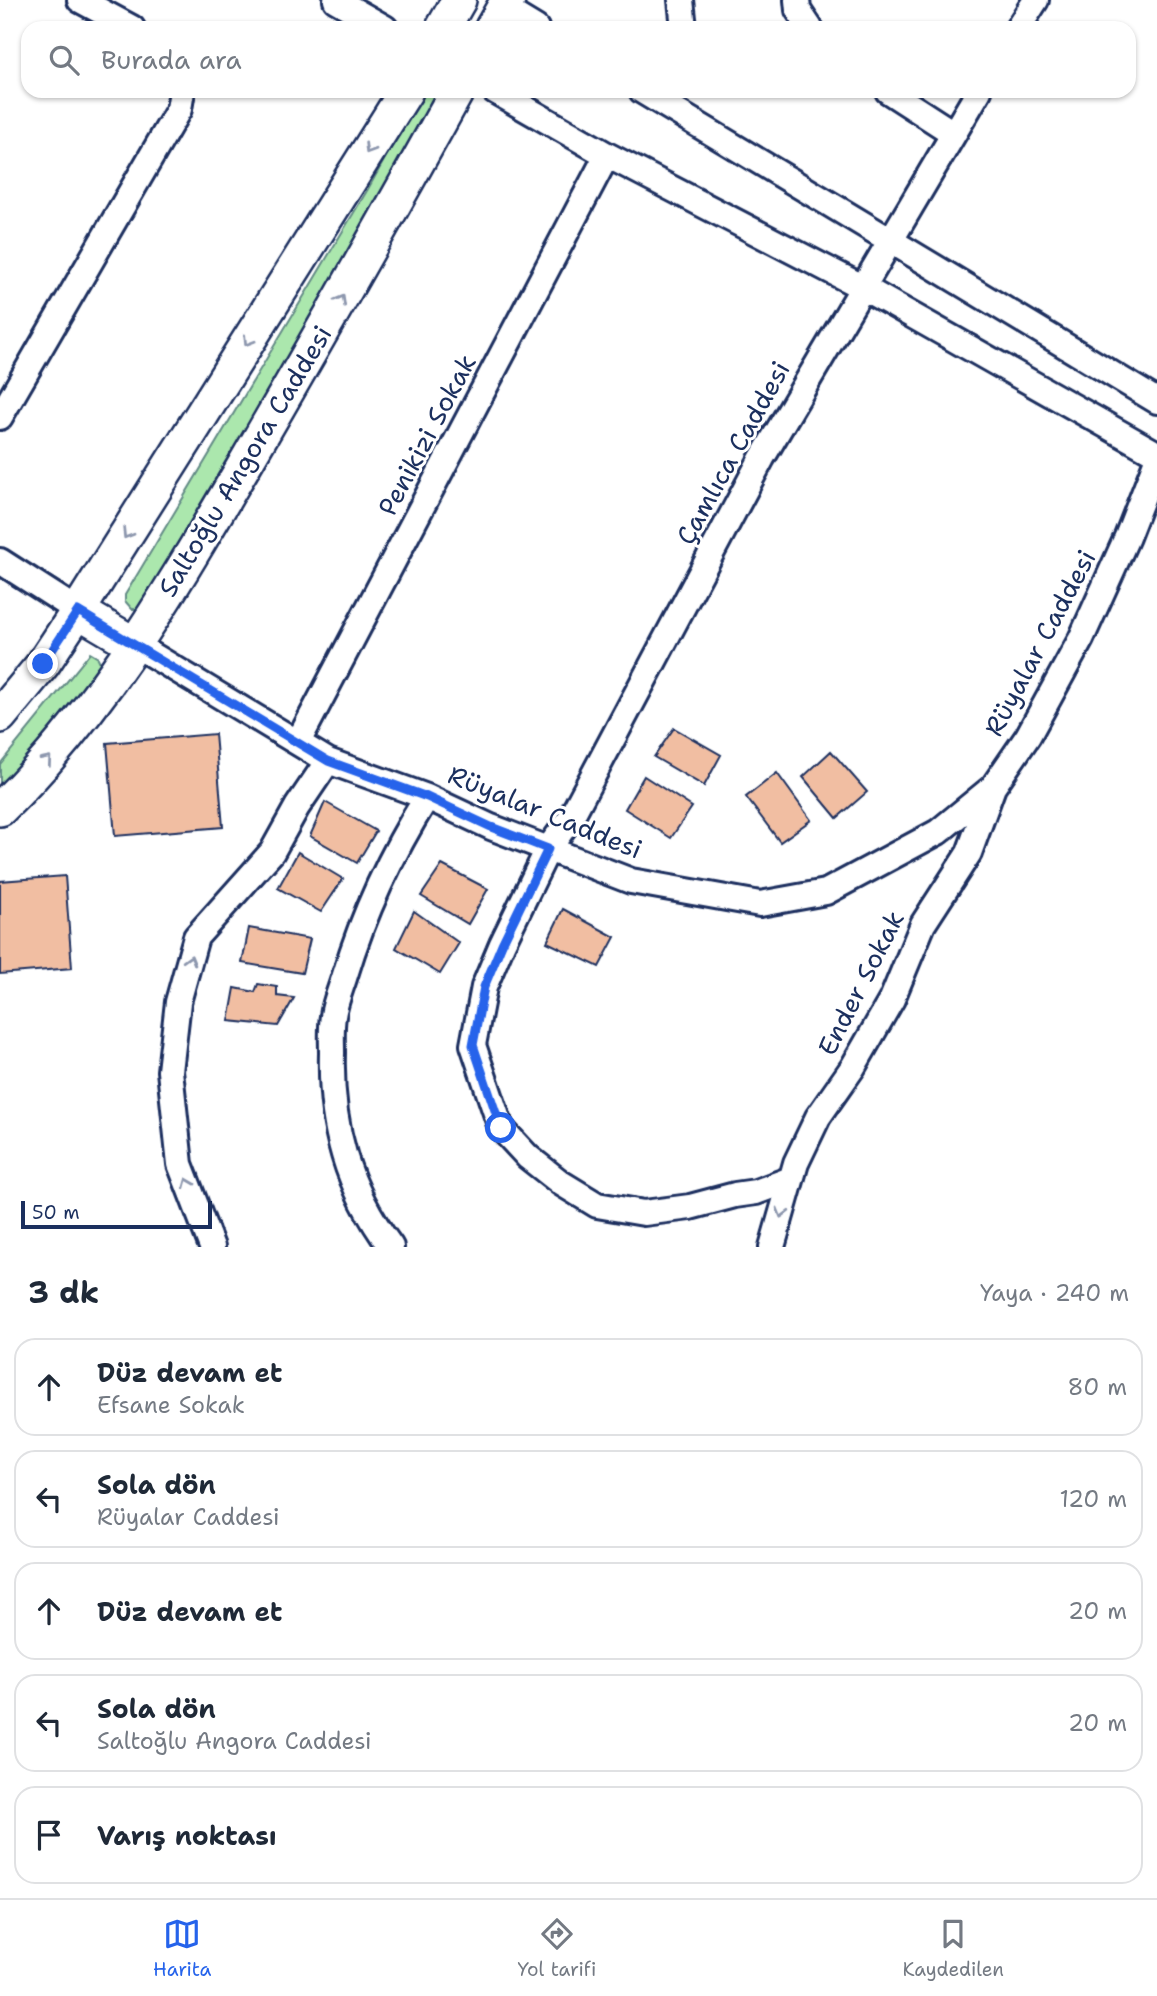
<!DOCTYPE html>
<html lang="tr">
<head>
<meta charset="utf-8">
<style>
	:root { --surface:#fff; --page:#f2f2f3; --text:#1f2937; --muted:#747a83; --line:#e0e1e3; --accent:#2563eb }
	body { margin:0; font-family:"Shantell Sans",sans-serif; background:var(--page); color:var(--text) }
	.scale { position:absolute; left:21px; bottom:18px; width:191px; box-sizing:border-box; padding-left:7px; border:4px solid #1b2f5e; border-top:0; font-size:19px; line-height:24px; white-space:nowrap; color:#1b2f5e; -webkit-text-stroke:5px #fff; paint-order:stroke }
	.stop { position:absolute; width:21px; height:21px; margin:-16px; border:5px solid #2563eb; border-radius:50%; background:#fff }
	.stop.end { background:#2563eb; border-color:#fff; box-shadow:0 2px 7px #0008 }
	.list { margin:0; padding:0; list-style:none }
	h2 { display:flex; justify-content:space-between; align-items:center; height:91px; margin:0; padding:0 28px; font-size:30px }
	h2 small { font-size:23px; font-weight:400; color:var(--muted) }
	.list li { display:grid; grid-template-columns:46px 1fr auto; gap:21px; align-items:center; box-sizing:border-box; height:98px; margin:0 14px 14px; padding:0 14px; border:2px solid var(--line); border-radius:21px }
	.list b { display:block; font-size:26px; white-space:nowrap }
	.list p { margin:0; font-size:23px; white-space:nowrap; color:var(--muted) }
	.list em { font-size:23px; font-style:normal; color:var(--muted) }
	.icon { flex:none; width:38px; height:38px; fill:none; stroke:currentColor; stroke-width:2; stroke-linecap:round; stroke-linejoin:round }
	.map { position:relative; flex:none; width:1157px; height:1247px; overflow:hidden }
	.search { position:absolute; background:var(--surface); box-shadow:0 2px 5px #0004; left:21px; right:21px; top:21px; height:77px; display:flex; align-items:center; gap:18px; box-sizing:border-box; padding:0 24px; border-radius:21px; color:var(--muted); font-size:26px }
	.sheet { height:651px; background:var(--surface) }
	nav { display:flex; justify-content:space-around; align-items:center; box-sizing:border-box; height:98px; border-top:2px solid var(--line); background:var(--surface); font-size:19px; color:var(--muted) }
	nav a { display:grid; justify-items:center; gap:4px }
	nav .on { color:var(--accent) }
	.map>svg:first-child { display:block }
	.green { fill:#abe7ad; stroke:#638b86; stroke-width:2 }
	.building { fill:#f1bea2; stroke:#1b2f5e; stroke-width:2 }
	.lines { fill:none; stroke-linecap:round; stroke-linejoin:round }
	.street-casing { stroke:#1b2f5e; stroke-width:30 }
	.secondary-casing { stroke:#1b2f5e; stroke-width:38 }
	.street { stroke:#fff; stroke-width:24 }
	.secondary { stroke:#fff; stroke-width:33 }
	.oneway { stroke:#8d97ae }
	.route { stroke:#2563eb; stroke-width:9 }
	.labels { text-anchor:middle; stroke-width:6; stroke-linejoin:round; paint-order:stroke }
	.street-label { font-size:26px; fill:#1b2f5e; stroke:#fff }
</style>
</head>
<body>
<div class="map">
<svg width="1157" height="1247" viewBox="0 0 1157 1247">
	<rect width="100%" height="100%" fill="#fff"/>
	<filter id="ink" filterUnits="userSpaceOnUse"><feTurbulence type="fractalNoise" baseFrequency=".0143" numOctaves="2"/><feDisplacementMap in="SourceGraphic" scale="14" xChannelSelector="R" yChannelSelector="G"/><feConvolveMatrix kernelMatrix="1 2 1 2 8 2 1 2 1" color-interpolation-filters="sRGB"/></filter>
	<g filter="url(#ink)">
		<path class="green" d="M423,91H445L141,609H132L125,601V595L368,189Z
			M90,653L98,658L102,667L0,795V764Z"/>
		<path class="building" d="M674,728L721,755L704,786L654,757Z
			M215,734L223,827L115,836L107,743Z
			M831,751L867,792L837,818L803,777Z
			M777,773L811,820L780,842L746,797Z
			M644,776L692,807L671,838L625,809Z
			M325,802L376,831L357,863L310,836Z
			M298,852L343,879L321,912L278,888Z
			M442,865L488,889L468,924L421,896Z
			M65,876L72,968L0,974V881Z
			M563,909L615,937L599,967L547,942Z
			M414,911L459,943L440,974L396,948Z
			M249,928L310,939L302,973L242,963Z
			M258,984L277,987V996L294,998L278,1026L229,1021L235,988L255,992Z"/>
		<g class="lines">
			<defs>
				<path id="street" d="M80,0L132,28
					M336,0L385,28
					M681,0L684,28
					M797,0L798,10L810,28
					M503,8L536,28
					M1018,28L1036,0
					M495,91L607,155L862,287L1157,454
					M642,91L1157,401
					M888,91L953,133
					M0,417L179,109L182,91
					M0,561L78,611
					M134,644L328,761L427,797L491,827L631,881L760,904L826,892L938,832L993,787L1028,736L1081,639L1127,537L1157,460
					M298,742L607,155
					M791,1179L756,1192L735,1195L690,1207L644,1213L597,1205L561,1183L528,1157L501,1128L473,1045L484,987L502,944L548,849L570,819L762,458L979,91
					M212,1247L180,1164L170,1071L178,1002L196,937L272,852L297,807L328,761
					M391,1247C347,1188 330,1126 332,1053C332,1041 331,1028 333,1016C335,1002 341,988 345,975C364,912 392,853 427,797
					M772,1247L796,1163L818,1117L853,1067L892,999L923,924L969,853L993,787"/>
				<path id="secondary" d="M443,28L459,0
					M492,28L508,0
					M78,611L134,644
					M0,716L43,664L78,611L406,91
					M0,809C101,712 172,588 242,469C315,344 387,218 457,91"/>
			</defs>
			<use href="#street" class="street-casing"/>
			<use href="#secondary" class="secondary-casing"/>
			<use href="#street" class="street"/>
			<use href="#secondary" class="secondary"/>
		</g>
		<defs><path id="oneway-chevron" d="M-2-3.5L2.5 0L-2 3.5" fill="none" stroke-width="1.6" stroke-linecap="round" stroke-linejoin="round" transform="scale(1.75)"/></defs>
		<g class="oneway">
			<use href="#oneway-chevron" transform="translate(369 149) rotate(122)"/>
			<use href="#oneway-chevron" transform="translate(341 300) rotate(-61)"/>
			<use href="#oneway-chevron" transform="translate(248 341) rotate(122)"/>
			<use href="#oneway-chevron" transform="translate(127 534) rotate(122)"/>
			<use href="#oneway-chevron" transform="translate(47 760) rotate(-49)"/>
			<use href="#oneway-chevron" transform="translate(190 960) rotate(-74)"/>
			<use href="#oneway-chevron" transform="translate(188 1183) rotate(-112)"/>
			<use href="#oneway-chevron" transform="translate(782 1213) rotate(106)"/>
		</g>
	</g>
	<g class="lines" filter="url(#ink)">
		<path class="route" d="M43,664L78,611L328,761L427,797L491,827L548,849L502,944L484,987L473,1045L501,1128"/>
	</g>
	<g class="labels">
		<g class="street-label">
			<text transform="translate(427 435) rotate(-62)" y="9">Penikizi Sokak</text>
			<text transform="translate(733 453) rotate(-61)" y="9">Çamlıca Caddesi</text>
			<text transform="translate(245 461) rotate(-59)" y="9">Saltoğlu Angora Caddesi</text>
			<text transform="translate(1040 643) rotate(-62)" y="9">Rüyalar Caddesi</text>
			<text transform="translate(545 812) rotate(22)" y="9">Rüyalar Caddesi</text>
			<text transform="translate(861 983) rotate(-63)" y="9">Ender Sokak</text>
		</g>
	</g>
</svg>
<div class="scale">50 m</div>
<div class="stop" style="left:501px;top:1128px"></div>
<div class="stop end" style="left:43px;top:664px"></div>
<div class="search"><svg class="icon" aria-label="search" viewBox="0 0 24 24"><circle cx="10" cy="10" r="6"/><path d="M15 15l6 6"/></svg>Burada ara</div>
</div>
<section class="sheet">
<h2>3 dk<small>Yaya · 240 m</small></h2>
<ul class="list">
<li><svg class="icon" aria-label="ahead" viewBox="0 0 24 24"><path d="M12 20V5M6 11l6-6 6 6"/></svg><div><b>Düz devam et</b><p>Efsane Sokak</p></div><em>80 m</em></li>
<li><svg class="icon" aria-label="left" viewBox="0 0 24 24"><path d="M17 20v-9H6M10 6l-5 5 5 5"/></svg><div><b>Sola dön</b><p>Rüyalar Caddesi</p></div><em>120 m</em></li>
<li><svg class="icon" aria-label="ahead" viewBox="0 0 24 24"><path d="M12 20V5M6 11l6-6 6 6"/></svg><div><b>Düz devam et</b></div><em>20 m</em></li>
<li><svg class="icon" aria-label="left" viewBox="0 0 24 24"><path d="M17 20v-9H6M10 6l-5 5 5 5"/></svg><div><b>Sola dön</b><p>Saltoğlu Angora Caddesi</p></div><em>20 m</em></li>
<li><svg class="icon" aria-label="arrive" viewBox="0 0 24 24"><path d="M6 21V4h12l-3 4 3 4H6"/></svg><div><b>Varış noktası</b></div></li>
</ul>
</section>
<nav>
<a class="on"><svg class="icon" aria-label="map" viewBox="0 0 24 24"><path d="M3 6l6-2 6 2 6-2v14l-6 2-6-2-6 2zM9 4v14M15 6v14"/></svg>Harita</a>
<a><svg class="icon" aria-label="directions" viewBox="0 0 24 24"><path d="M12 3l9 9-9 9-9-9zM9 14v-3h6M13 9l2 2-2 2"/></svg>Yol tarifi</a>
<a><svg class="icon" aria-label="saved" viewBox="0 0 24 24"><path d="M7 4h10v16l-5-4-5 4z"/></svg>Kaydedilen</a>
</nav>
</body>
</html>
